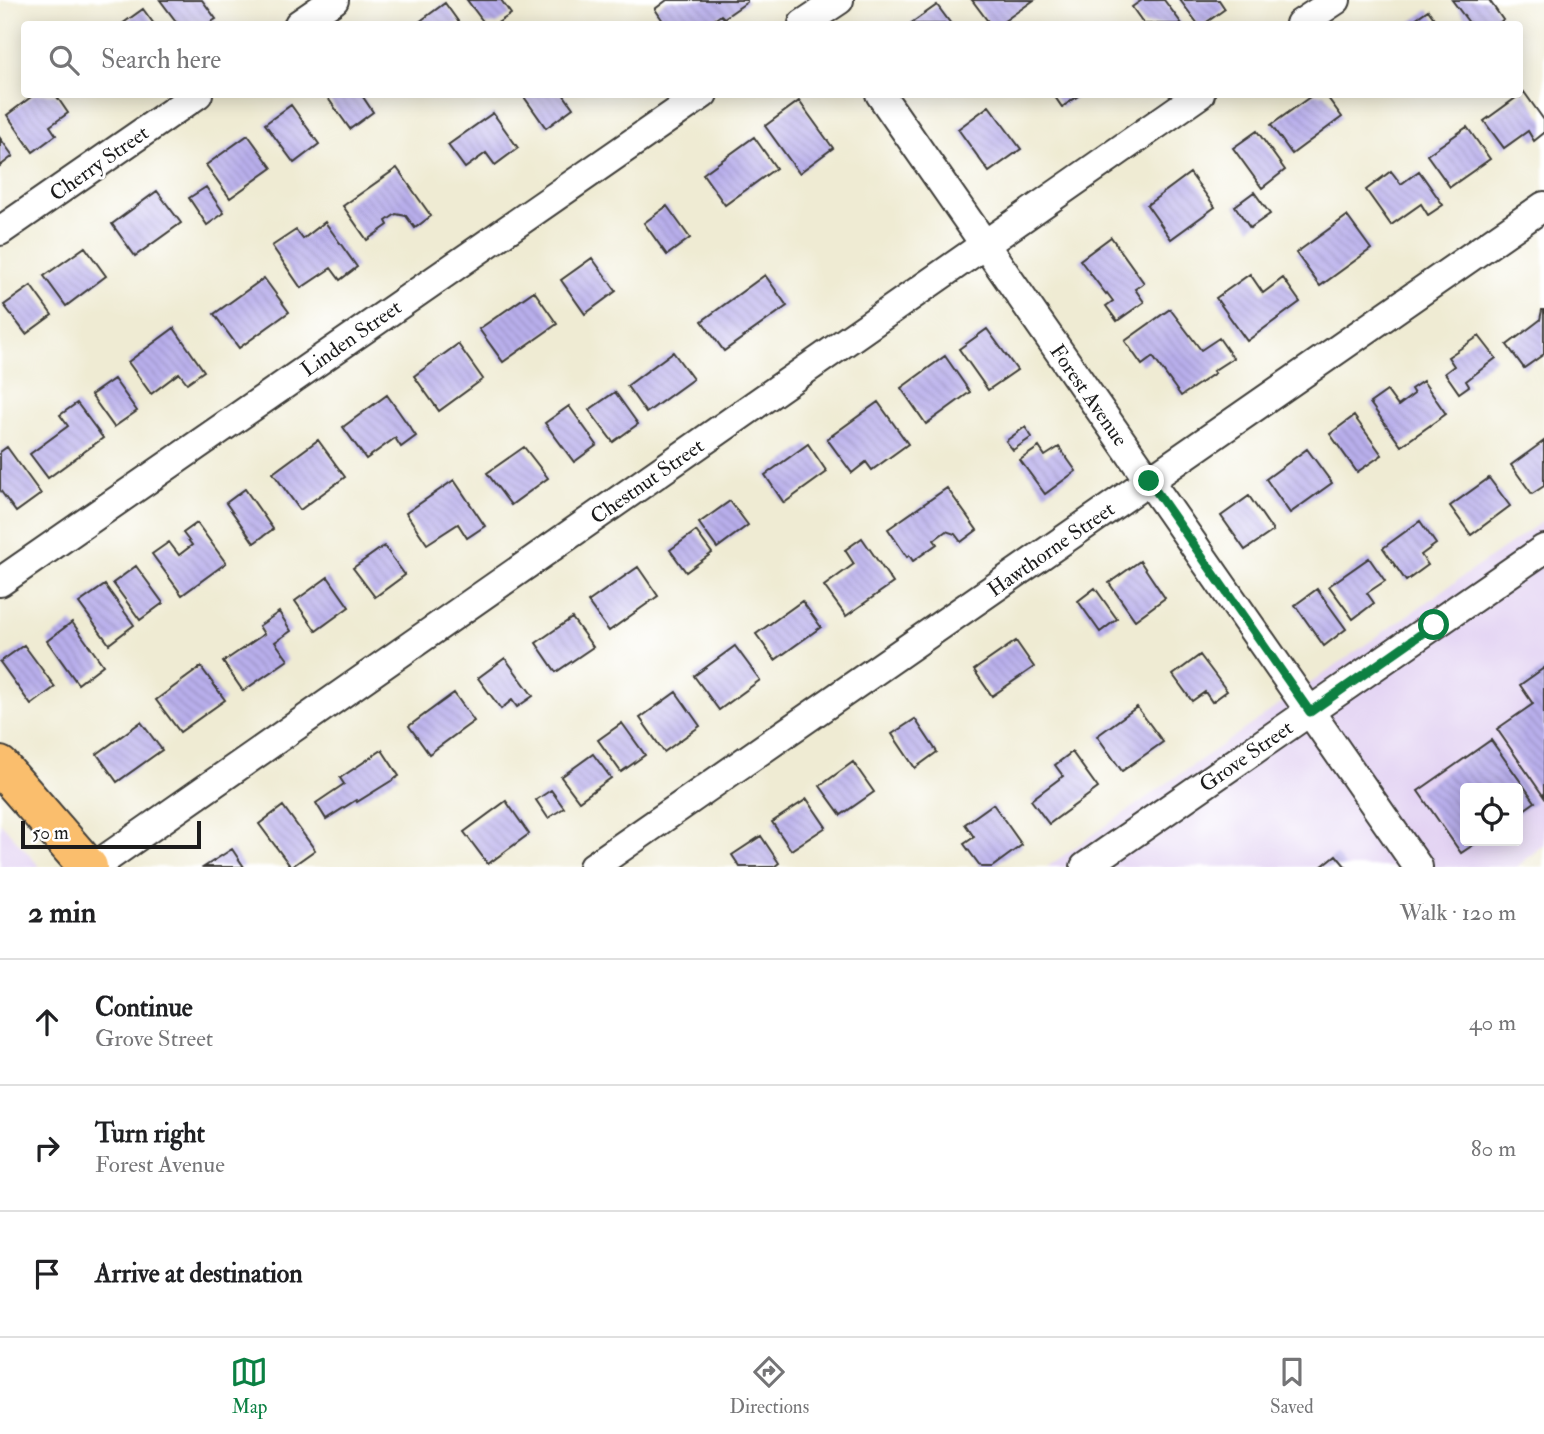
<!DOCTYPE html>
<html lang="en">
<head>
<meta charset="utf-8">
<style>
	:root { --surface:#fff; --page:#f6f6f6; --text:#202124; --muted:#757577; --line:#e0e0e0; --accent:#0b8043 }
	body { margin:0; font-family:"IM FELL Double Pica",serif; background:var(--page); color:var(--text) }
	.controls { position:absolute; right:21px; bottom:21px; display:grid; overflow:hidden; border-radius:7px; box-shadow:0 4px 18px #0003 }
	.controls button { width:63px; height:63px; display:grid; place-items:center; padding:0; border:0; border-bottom:2px solid var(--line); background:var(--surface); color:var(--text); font:35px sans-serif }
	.scale { position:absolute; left:21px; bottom:18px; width:180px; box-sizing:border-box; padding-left:7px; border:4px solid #1c1c1c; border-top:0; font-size:19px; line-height:24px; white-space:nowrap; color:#1c1c1c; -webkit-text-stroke:5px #fff; paint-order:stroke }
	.stop { position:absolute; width:21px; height:21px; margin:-16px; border:5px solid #0b8043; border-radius:50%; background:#fff }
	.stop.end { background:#0b8043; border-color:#fff; box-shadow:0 2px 7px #0008 }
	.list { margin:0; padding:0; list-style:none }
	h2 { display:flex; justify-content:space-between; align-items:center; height:91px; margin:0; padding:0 28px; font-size:30px }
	h2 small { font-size:23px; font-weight:400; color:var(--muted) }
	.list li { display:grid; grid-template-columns:46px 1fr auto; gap:21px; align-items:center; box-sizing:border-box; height:126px; padding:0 28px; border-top:2px solid var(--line) }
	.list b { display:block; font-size:26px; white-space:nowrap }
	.list p { margin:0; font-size:23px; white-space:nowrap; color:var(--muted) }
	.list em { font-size:23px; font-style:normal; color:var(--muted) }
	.icon { flex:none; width:38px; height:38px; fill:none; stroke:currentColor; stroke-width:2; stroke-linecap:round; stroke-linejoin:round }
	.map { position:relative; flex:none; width:1544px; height:867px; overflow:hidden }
	.search { position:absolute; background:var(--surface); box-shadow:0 4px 18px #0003; left:21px; right:21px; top:21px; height:77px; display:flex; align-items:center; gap:18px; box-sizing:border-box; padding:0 24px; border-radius:7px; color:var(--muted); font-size:26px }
	.sheet { height:469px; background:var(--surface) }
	nav { display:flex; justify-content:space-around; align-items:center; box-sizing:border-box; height:98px; border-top:2px solid var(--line); background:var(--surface); font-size:19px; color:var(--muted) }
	nav a { display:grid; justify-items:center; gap:4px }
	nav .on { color:var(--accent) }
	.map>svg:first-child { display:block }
	.built { fill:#e3d3f3; fill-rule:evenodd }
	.building { fill:url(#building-back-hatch) }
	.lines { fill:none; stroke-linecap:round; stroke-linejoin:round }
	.street-casing { stroke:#3c3b37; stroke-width:32 }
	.primary-casing { stroke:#3c3b37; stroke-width:42 }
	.street { stroke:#fff; stroke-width:28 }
	.primary { stroke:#fabe6d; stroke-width:38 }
	.route { stroke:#0b8043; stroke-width:9 }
	.labels { text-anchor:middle; stroke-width:6; stroke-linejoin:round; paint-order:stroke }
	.street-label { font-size:21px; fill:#1c1c1c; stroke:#fff }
</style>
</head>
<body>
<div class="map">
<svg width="1544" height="867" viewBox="0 0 1544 867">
	<defs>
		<pattern id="building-back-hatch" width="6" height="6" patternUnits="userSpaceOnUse" patternTransform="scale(1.75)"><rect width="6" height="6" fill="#b8aeeb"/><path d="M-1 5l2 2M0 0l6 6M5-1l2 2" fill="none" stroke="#9e95c9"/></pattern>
	</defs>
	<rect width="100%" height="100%" fill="#fff"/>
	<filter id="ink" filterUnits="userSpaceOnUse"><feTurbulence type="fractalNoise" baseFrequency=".0143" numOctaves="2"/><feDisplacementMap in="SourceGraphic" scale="14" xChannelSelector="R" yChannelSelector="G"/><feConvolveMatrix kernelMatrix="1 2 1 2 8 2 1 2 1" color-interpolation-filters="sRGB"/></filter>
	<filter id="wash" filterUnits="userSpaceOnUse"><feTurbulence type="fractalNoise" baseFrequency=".00686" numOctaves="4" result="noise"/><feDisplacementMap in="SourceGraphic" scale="28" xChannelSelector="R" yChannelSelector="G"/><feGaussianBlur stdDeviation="1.57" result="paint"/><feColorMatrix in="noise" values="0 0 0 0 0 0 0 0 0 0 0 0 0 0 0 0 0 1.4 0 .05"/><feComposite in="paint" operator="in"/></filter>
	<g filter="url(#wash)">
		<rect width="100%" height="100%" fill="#efebd3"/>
		<path class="built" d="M1544,520V844L1517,867H1047ZM1465,788H1518V841H1465Z
			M0,822L40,867H0Z"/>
		<g id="blocks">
			<path class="building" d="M160,0H202L216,19L208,24H178Z
				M467,0H501L511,14L496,24H485Z
				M667,0H747V2L724,18L721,15L710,23L711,24H665L655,9Z
				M972,0H1034L1000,24H990Z
				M1142,0H1164L1182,24H1144L1132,7Z
				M1180,0H1219L1225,9L1204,24H1198Z
				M1452,0H1489L1503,20L1497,24H1470Z
				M445,3L460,24H420L419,22Z
				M937,5L951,24H910Z
				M143,9L154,24H122Z
				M1428,10L1438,24H1408Z
				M1524,92L1544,120V133L1534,141L1528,131L1504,148L1484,121Z
				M35,94H55L68,113L50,126L56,135L33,152L7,115Z
				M325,94H361L373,112L350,129Z
				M522,94H563L573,108L546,128Z
				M1053,94H1081L1062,107Z
				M1314,94H1325L1342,117L1292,154L1271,125Z
				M799,101L833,148L799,173L765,126Z
				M291,105L319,144L294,163L265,124Z
				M989,106L1021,149L989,172L958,129Z
				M493,113L518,148L495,165L486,153L465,168L448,145Z
				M1467,127L1490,159L1450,187L1427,155Z
				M1257,131L1285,170L1262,188L1233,148Z
				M248,135L272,168L230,198L206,165Z
				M754,137L776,168L725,205L703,174Z
				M0,138L13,156L0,166Z
				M397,168L431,216L415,228L406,216L396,214L386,221L388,225L367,240L343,206Z
				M1391,171L1401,184L1419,171L1443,205L1428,215L1421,204L1391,225L1366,190Z
				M1190,173L1215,207L1171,239L1147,205Z
				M206,187L224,213L207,225L189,198Z
				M157,191L181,223L135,256L112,224Z
				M1254,192L1270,214L1250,228L1235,206Z
				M667,206L690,238L667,255L644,223Z
				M1347,216L1371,249L1320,286L1296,253Z
				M325,222L357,267L340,280L331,268L301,288L272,246L296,230L303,239Z
				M1111,237L1144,283L1135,289L1144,302L1117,321L1106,306L1113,301L1107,293L1106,294L1080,260Z
				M85,247L106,276L66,306L44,276Z
				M592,258L616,291L585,314L561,280Z
				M1250,274L1263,293L1283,278L1300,302L1247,341L1216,298Z
				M765,275L787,306L724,351L702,321Z
				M264,278L289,312L239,348L214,314Z
				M31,286L52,315L26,334L4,305Z
				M534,291L557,324L503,362L479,329Z
				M1170,309L1201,350L1219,338L1233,358L1213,371L1215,373L1181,396L1153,357L1142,365L1125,341Z
				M1542,310H1544V354L1524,368L1507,345L1540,320Z
				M174,328L204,371L187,383L179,373L151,394L128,362Z
				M987,329L1017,370L988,390L959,349Z
				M1479,336L1496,358L1466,381L1469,386L1459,393L1445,373L1454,366L1448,357Z
				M458,344L483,379L439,411L414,376Z
				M673,352L693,379L646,413L627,386Z
				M945,356L970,392L926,424L901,388Z
				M114,379L137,411L114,427L91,395Z
				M1423,381L1446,414L1401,446L1370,403L1387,391L1398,406L1414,394L1411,389Z
				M615,392L638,424L613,442L589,410Z
				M387,395L416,436L401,447L395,438L366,459L343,427Z
				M878,402L908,444L872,470L866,462L852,473L827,439Z
				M77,403L103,438L48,478L30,454L68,426L60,415Z
				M569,406L597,445L574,462L545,423Z
				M1354,416L1382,455L1357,472L1330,434Z
				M1025,427L1032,437L1013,450L1006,441Z
				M318,440L345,477L300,510L273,473Z
				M1544,441V486L1532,494L1511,465Z
				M808,444L827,472L784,503L765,475Z
				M7,447L41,494L16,512L0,490V452Z
				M524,447L548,478L511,505L487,473Z
				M1039,447L1045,456L1059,447L1076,471L1045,494L1020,460Z
				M1307,449L1332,483L1290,513L1266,479Z
				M1489,478L1510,506L1471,535L1450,506Z
				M454,480L485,526L467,538L458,524L427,544L406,513Z
				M947,488L977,530L961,542L955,534L946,531L934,540L937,544L913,561L909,555L907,557L888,529Z
				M245,489L273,529L254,543L226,503Z
				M1249,496L1273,531L1245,550L1221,516Z
				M730,501L748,525L717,548L699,523Z
				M1420,521L1436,544L1421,555L1428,565L1406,581L1383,548Z
				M197,523L226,563L182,595L152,554L169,542L179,555L192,545L183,533Z
				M696,531L712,553L686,572L670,550Z
				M862,538L893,583L846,616L824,586L854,564L845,550Z
				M384,546L405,575L375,597L353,568Z
				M1369,558L1385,581L1367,593L1374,603L1353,619L1329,586Z
				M1140,561L1165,598L1135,620L1109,583Z
				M136,566L163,603L140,620L113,583Z
				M638,567L658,596L609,631L588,602Z
				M328,577L349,607L316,631L295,601Z
				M105,585L134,625L109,644L79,603Z
				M1095,588L1117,619L1100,632L1078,601Z
				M1317,589L1346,629L1324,646L1295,605Z
				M802,601L821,627L775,660L756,634Z
				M279,612L291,631L275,642L288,660L243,691L223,662L264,634L259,626Z
				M572,618L593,647L556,672L536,643Z
				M72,622L103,665L78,684L47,641Z
				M1016,641L1034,667L992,696L974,670Z
				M24,645L55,687L31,705L0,662Z
				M735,646L760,680L719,710L694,676Z
				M1200,655L1227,691L1212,702L1205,692L1192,701L1173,675Z
				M505,658L533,696L517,707L512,700L501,709L478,678Z
				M201,667L225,700L180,732L156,700Z
				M1544,668V797L1497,729L1533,704L1520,685Z
				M676,692L700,726L664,752L640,718Z
				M454,693L474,721L429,754L409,726Z
				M1137,707L1163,742L1122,771L1097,736Z
				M915,719L937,752L915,768L892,734Z
				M141,722L162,750L117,782L97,754Z
				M622,723L645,755L621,772L598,740Z
				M1491,740L1535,802L1518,814V788H1465V841H1479L1461,853L1418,791Z
				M382,750L399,776L357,802L356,800L326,819L316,803L344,784L340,778Z
				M1072,752L1098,788L1049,824L1031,800L1063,776L1055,765Z
				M593,754L611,778L579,801L561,777Z
				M853,762L874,792L841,815L820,786Z
				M551,790L564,808L548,818L536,800Z
				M807,799L826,827L791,850L772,822Z
				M506,801L529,834L488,864L464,832Z
				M993,804L1022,845L992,867H981L964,844L974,837L965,824Z
				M283,806L315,850L291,867L259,824Z
				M761,836L779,863L774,867H740L732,855Z
				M232,849L244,867H204Z
				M1336,855L1346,867H1321Z"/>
		</g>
	</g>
	<g filter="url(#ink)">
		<use href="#blocks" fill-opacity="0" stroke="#3c3b37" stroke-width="2"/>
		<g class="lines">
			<defs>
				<path id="street" d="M299,24L334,0
					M803,24L839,0
					M1300,24L1336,0
					M880,94L1418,867
					M0,231L198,94
					M0,582L703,94
					M94,867L1200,94
					M593,867L1544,206
					M1085,867L1544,549"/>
				<path id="primary" d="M0,766L88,867"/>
			</defs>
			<use href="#street" class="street-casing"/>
			<use href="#primary" class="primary-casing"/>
			<use href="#street" class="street"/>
			<use href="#primary" class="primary"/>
		</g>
	</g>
	<g class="lines" filter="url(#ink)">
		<path class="route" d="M1149,481L1310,712L1434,625"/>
	</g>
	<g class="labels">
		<g class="street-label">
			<text transform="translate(99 163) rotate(-35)" y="7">Cherry Street</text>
			<text transform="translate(351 338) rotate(-35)" y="7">Linden Street</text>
			<text transform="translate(1089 395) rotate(55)" y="7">Forest Avenue</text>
			<text transform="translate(647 481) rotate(-35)" y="7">Chestnut Street</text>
			<text transform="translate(1051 549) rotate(-35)" y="7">Hawthorne Street</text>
			<text transform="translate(1246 756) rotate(-35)" y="7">Grove Street</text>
		</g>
	</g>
</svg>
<div class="controls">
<button><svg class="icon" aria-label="locate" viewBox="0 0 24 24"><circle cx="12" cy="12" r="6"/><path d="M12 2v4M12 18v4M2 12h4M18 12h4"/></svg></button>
</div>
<div class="scale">50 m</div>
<div class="stop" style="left:1434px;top:625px"></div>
<div class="stop end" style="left:1149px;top:481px"></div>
<div class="search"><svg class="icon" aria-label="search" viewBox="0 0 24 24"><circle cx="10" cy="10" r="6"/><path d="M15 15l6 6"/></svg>Search here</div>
</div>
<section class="sheet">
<h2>2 min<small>Walk · 120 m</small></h2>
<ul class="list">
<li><svg class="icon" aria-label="ahead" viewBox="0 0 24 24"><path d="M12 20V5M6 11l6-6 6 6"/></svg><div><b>Continue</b><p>Grove Street</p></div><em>40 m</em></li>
<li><svg class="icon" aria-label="right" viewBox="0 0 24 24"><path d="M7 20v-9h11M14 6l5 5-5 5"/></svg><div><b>Turn right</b><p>Forest Avenue</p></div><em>80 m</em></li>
<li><svg class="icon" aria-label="arrive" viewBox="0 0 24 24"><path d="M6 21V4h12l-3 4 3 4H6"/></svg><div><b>Arrive at destination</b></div></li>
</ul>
</section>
<nav>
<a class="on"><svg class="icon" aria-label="map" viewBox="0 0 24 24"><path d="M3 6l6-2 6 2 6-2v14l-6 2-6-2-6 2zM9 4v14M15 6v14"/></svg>Map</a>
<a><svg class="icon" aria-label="directions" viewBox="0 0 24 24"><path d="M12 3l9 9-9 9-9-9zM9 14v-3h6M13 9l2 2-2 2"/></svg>Directions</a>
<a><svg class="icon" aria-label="saved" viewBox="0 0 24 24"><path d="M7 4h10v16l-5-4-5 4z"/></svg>Saved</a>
</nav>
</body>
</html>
